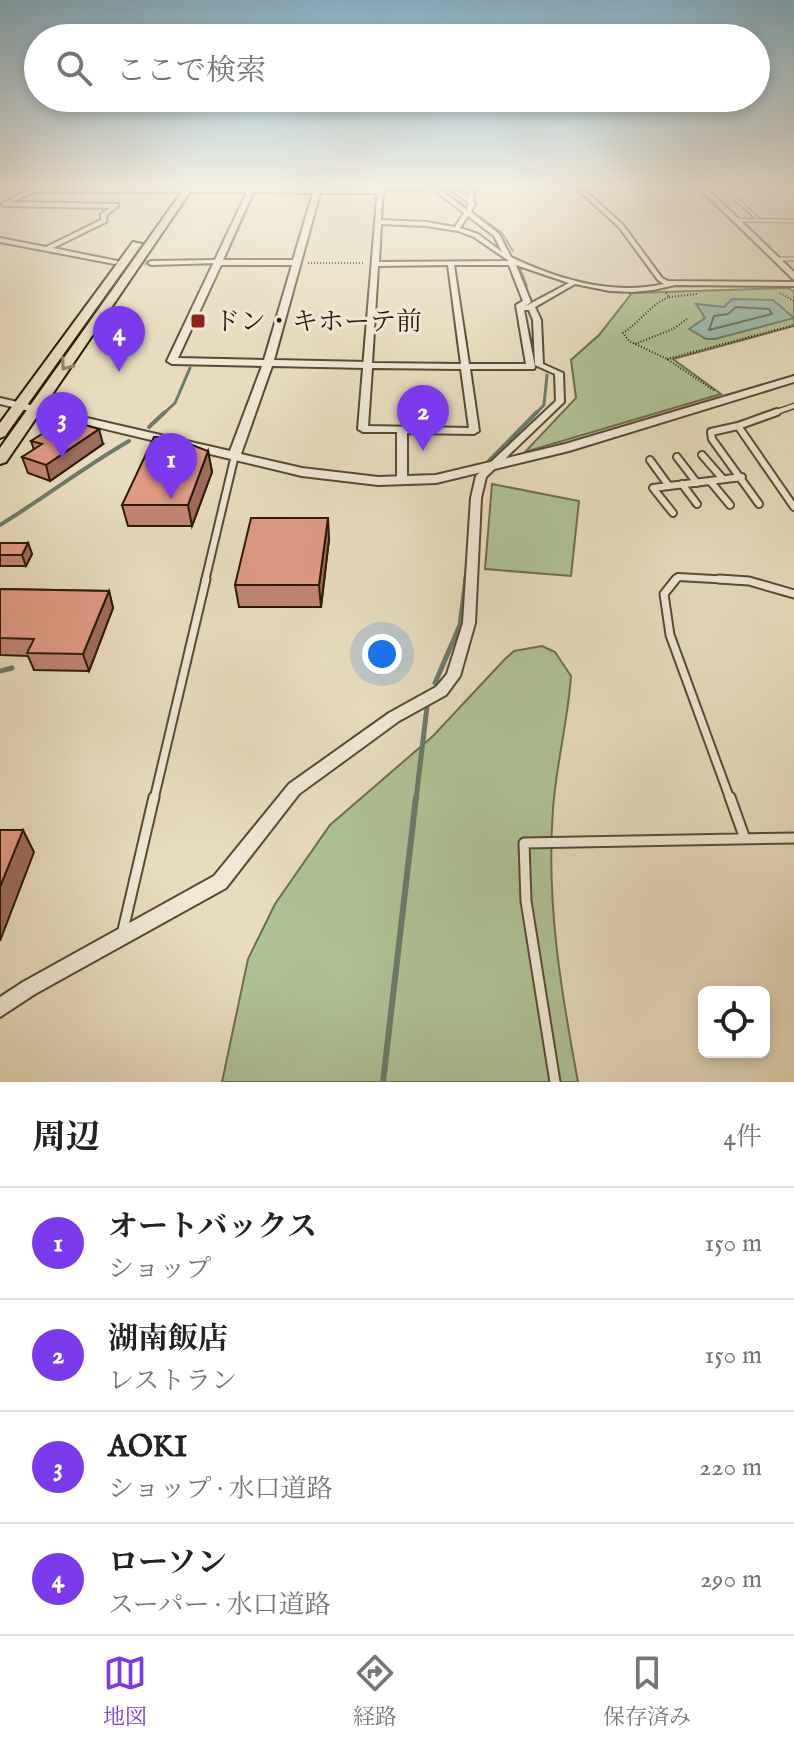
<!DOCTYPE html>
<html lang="ja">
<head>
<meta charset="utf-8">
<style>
	:root { --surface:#fff; --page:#f6f6f6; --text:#222; --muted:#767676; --line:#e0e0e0; --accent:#7c3aed }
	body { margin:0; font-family:"IM FELL English","Noto Serif JP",serif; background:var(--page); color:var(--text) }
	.controls { position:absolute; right:24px; bottom:24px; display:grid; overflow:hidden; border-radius:12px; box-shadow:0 4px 12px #0003 }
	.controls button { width:72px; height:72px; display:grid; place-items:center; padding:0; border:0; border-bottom:2px solid var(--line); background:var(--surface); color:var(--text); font:40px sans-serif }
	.you { position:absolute; left:382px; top:654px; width:28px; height:28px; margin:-20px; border:6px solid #fff; border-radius:50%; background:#1a73e8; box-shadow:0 0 0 12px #1a73e833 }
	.badge { display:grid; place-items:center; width:52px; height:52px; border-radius:50%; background:var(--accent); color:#fff; font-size:26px; font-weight:700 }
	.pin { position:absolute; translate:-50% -66px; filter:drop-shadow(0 2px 4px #0008) }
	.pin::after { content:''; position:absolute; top:42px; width:28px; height:24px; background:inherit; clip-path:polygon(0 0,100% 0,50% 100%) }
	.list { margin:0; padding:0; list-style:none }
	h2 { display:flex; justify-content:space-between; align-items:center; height:104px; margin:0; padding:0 32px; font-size:34px }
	h2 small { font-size:26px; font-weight:400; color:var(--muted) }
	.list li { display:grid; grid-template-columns:52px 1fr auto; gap:24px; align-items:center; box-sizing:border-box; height:112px; padding:0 32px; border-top:2px solid var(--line) }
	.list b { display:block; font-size:30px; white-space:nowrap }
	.list p { margin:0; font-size:26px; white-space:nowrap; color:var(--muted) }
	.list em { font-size:26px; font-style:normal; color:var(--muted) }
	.icon { flex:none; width:44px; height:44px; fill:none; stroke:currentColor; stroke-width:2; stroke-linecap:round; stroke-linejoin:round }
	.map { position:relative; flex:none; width:794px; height:1082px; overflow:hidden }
	.search { position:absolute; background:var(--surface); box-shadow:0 4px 12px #0003; left:24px; right:24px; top:24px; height:88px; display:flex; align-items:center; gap:20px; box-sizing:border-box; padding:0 28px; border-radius:44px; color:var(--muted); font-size:30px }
	.sheet { height:552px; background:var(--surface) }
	nav { display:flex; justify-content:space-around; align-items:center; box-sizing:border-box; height:112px; border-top:2px solid var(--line); background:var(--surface); font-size:22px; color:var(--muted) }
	nav a { display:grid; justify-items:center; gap:4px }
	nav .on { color:var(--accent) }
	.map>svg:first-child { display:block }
	.green { fill:#afc295; stroke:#6e6e4e; stroke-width:2 }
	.water { fill:#97bcac; stroke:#6c7b6a; stroke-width:2 }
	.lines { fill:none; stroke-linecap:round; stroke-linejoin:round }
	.shore { stroke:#626a59; stroke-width:2 }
	.stream-far4 { stroke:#6c7b6a; stroke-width:2 }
	.stream-far3 { stroke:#6c7b6a; stroke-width:3 }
	.stream-far2 { stroke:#6c7b6a; stroke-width:4 }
	.stream-far1 { stroke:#6c7b6a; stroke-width:5 }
	.stream { stroke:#6c7b6a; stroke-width:6 }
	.minor-tunnel { stroke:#c2b598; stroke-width:6; stroke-dasharray:6 3; stroke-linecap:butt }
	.service-far4-casing { stroke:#5b4a34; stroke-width:5 }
	.service-far3-casing { stroke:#5b4a34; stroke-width:7 }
	.service-far2-casing { stroke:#5b4a34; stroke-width:10 }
	.service-far1-casing { stroke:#5b4a34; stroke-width:11 }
	.service-casing { stroke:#5b4a34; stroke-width:13 }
	.minor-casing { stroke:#5b4a34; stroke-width:4 }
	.tertiary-casing { stroke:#5b4a34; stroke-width:4 }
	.trunk-casing { stroke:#2c1906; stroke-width:4 }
	.path { stroke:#2c1906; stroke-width:2; stroke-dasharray:1 2; stroke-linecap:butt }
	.service-far4 { stroke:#efe8d4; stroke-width:3 }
	.service-far3 { stroke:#efe8d4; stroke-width:4 }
	.service-far2 { stroke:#efe8d4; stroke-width:6 }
	.service-far1 { stroke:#efe8d4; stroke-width:7 }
	.service { stroke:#efe8d4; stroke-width:9 }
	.minor { fill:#efe8d4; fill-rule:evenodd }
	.tertiary { fill:#efe8d4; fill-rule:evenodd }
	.trunk { fill:#e7dcbd; fill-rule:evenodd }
	.wall { fill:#c18572; stroke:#2c1906; stroke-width:2 }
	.shaded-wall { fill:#9d6c5d; stroke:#2c1906; stroke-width:2 }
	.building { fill:#e09b85; stroke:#2c1906; stroke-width:2 }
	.oneway { stroke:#93846b }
	.poi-dot { fill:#8f2418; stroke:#efe8d4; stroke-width:3 }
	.labels { text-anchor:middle; stroke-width:6; stroke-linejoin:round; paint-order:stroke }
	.far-poi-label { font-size:26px; fill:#2c1906; stroke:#efe8d4; text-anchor:start }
</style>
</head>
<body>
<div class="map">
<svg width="794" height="1082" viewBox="0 0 794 1082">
	<rect width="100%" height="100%" fill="#e7dcbd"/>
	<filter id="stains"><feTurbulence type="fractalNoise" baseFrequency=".0025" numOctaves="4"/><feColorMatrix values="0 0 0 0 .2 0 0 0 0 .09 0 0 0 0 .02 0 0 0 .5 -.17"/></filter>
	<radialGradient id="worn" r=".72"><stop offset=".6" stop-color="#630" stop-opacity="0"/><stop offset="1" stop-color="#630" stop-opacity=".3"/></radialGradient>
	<path class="green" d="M788,288L794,291V326L673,359L721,394L525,452L576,398L571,360L599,335L632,293Z
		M492,484L579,501L571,576L485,569Z
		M542,646L555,652L571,676C568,721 556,765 553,809C546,902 561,991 578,1082H222L248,959L275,904L330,825L433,736L505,659L514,651Z"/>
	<path class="water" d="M732,299L773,300L794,318L715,339H706L689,329L705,318L696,304L724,307Z"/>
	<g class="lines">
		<path class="shore" d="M736,307L769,309L772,314L709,330L714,316L728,314Z"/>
		<path class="stream-far4" d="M438,186L502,233L513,251
			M0,238L121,261
			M225,258L254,194
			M519,266L527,286"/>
		<path class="stream-far3" d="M163,414L175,403L190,368
			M535,414L544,405L547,375"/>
		<path class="stream-far2" d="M149,427L165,412
			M489,461L537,412
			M0,525C44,498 84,467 129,441
			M465,581L467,567"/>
		<path class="stream-far1" d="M0,671L12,668
			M435,683L460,625L466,579
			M416,799L427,707"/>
		<path class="stream" d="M383,1082L416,797"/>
		<path class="minor-tunnel" d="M115,262L151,263"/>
		<defs>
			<path id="service-far4" d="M704,190L794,189
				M726,190L759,220
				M735,220L794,221
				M776,259H794"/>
			<path id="service-far3" d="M771,414L794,406"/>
			<path id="service-far2" d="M777,412L738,426L794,507
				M738,426L711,432L712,439L759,504
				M702,455L723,479
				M677,457L697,483
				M650,460L669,486
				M710,481L730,505
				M682,484L697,504
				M673,513L653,488L742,477
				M205,581L235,455
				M674,581L678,577L750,581"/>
			<path id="service-far1" d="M676,579L664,594L670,635L730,799
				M719,579L749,581L794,594
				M154,799L206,579"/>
			<path id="service" d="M730,797L745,839
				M123,930L154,797
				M555,1082L526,901L524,843L794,838"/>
			<path id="minor" d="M31,186H37L36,188H176L179,190L176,192H34L12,202L118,204V206L107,215L106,222L53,248L117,261L118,262L115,264L0,242V238L46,247L101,220V214L109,208L4,206L1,204L31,189Z
				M378,186L427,187L424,189H383L381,220L426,222L455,227L464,213L429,186H435L467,210L468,202L445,186H452L468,198L469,189L475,186H482L474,191L473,201L475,203L471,212L499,234L511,257C557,279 612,296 664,284L658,280L619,227L574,186H580L623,225L662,278L668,281L794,282V286L675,285L653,290L632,292L610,291L575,284L535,307L541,320L543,364L563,373L564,402L486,477L481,498L475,623L460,676L446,695L399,721L299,794L226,888L35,994L0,1017V997L23,982L214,876L289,784L389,713L436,687L447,674L463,623L471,498L476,476L556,401L555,374L535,365L533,320L529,310H524L535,367L534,369H470L479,431L474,434L407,433V481L406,483H398L397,481V432H363L358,429ZM468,216L494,236L502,252L478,234L460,228ZM381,224L426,226L458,231L474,237L509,261L379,262ZM448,265L461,364L372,363L378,266ZM454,265H509L523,301L516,305L526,364H469ZM516,265L569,283L524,307L531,302ZM372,368L461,369L469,428L368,426Z
				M217,260L220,262L219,263L151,265L148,263L151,261Z"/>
			<path id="tertiary" d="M250,186H256L255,188L314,189L315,186H321V189H383L386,191L383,193H320L274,360L367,362L372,365L367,368L272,366L241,454L302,468L378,477L436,475L565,444L794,376V382L569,451L436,483L378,485L302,476L0,404V398L230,451L262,366L172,364L167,361L247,192H176L173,190L176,188H249ZM253,192L313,193L293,260H223ZM221,265H292L264,360L178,358Z
				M697,186H704L794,272V280Z"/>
			<path id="trunk" d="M186,186H194L6,462L0,464V448Z
				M133,242L142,244L5,436L0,438V423Z"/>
		</defs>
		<use href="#service-far4" class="service-far4-casing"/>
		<use href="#service-far3" class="service-far3-casing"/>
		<use href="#service-far2" class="service-far2-casing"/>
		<use href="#service-far1" class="service-far1-casing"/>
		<use href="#service" class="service-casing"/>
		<use href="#minor" class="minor-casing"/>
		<use href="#tertiary" class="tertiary-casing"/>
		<use href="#trunk" class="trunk-casing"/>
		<path class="path" d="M308,263H365
			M666,293L669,297C651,304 640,322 623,333L629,341L667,359L715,391
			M780,293L794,301
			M669,297L697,294
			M635,344L673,329L687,319
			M667,359L794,325"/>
		<use href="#service-far4" class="service-far4"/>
		<use href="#service-far3" class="service-far3"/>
		<use href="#service-far2" class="service-far2"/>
		<use href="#service-far1" class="service-far1"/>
		<use href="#service" class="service"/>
		<use href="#minor" class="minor"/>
		<use href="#tertiary" class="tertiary"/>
		<use href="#trunk" class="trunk"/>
	</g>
	<path class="wall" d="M55,435L103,444L50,481L28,473L22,457L34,450L31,441Z
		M208,451L212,472L192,526H128L122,505Z
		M329,539L321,607H239L235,585Z
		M0,543H28L32,554L26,566H0Z
		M0,589L109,591L113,608L89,671L34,670L28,656L0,655Z"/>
	<path class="shaded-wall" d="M99,429L103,444L50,481L46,465Z
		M208,451L212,472L192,526L188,505Z
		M328,518L329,539L321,607L319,585Z
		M28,543L32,554L26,566L22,555Z
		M109,591L113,608L89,671L83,654Z
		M23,830L34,852L0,941V887Z"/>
	<path class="building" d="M75,422L99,429L46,465L22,457L42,444L31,441L45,432L55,435Z
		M154,437H171L208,451L188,505H122Z
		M251,518H328L319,585H235Z
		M0,543H28L22,555H0Z
		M0,589L109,591L83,654L27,653L34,639L0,638Z
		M0,830H23L0,887Z"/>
	<defs><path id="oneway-chevron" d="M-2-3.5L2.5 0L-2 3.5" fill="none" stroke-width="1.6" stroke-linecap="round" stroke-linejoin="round" transform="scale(2)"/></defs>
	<use class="oneway" href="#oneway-chevron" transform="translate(66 365) rotate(126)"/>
	<linearGradient id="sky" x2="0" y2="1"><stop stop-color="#87b7d0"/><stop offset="0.55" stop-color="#f4efe1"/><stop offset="1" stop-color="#f4efe1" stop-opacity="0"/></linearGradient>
	<rect width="794" height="338" fill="url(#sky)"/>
	<rect class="poi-dot" x="190" y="313" width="16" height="16" rx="4"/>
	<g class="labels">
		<g class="far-poi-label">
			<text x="214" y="330">ドン・キホーテ前</text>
		</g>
	</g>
	<rect width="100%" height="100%" filter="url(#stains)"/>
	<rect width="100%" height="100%" fill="url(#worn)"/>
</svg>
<div class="controls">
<button><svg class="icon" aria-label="locate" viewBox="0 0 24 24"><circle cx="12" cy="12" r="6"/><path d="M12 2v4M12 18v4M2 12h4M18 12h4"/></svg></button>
</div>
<div class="you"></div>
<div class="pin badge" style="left:171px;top:499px">1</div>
<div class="pin badge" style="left:423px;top:451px">2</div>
<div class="pin badge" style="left:62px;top:458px">3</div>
<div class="pin badge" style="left:119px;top:372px">4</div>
<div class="search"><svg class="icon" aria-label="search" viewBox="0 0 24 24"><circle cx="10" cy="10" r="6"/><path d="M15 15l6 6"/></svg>ここで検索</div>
</div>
<section class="sheet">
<h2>周辺<small>4件</small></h2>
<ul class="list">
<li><span class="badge">1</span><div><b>オートバックス</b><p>ショップ</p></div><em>150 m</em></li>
<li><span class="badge">2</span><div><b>湖南飯店</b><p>レストラン</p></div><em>150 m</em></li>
<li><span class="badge">3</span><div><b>AOKI</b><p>ショップ · 水口道路</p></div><em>220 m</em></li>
<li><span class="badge">4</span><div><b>ローソン</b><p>スーパー · 水口道路</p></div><em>290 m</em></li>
</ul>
</section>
<nav>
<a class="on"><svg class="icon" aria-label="map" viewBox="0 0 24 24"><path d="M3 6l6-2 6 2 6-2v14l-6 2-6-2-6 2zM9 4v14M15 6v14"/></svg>地図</a>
<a><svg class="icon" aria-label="directions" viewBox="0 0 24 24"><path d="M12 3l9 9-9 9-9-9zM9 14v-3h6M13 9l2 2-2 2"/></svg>経路</a>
<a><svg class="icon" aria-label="saved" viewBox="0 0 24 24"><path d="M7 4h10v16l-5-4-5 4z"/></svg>保存済み</a>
</nav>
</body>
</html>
